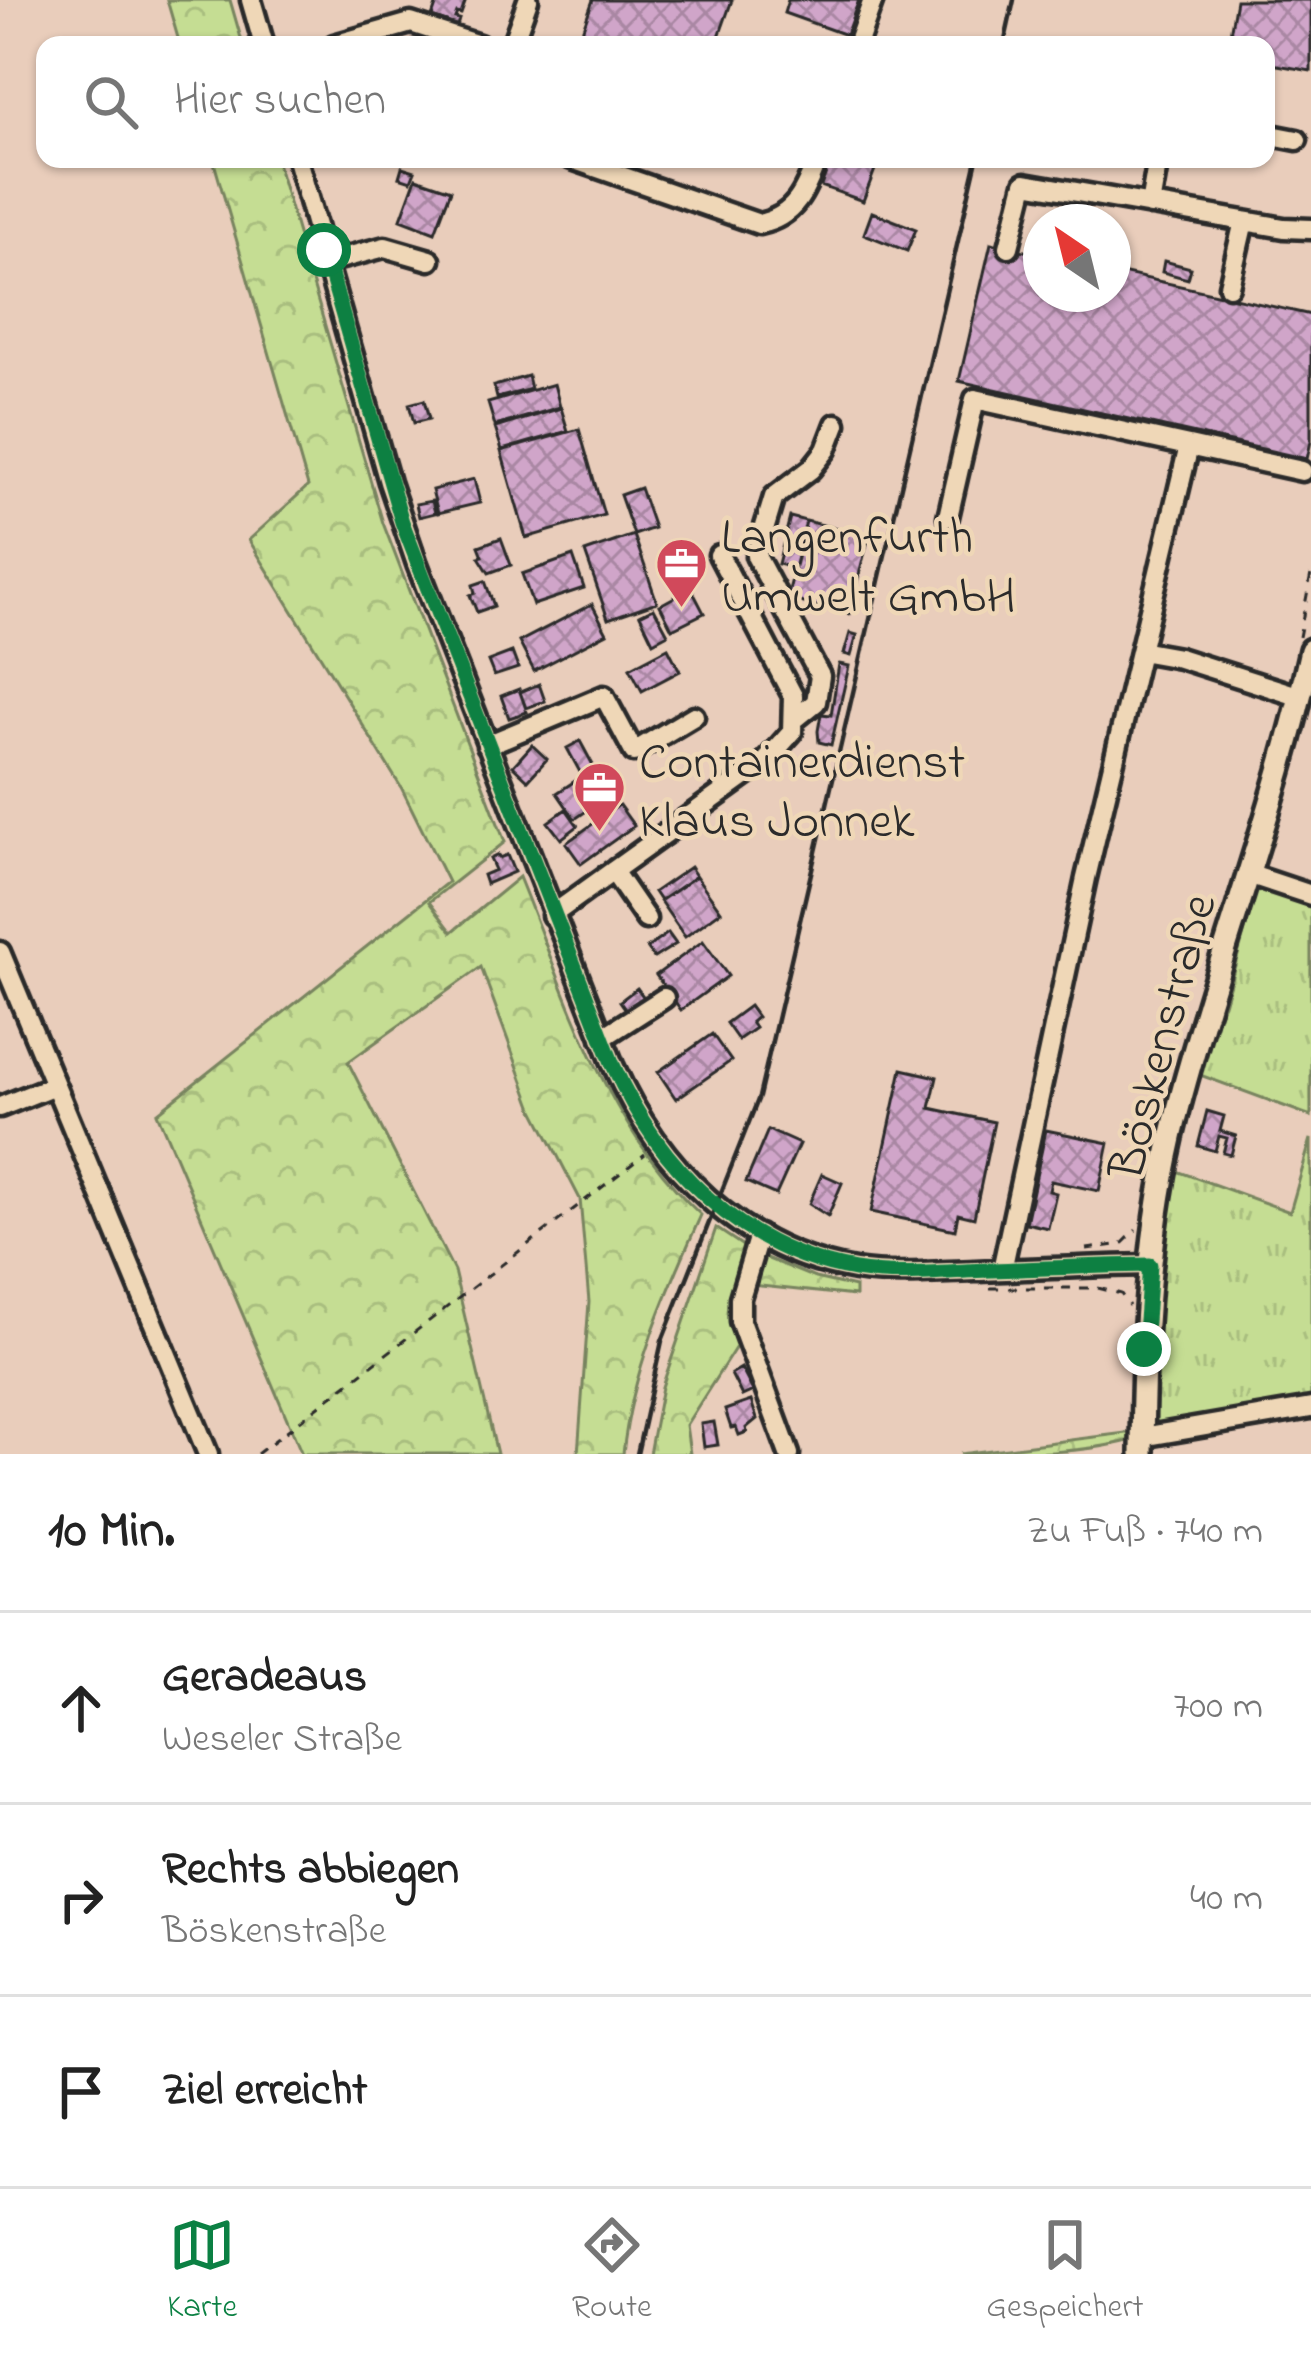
<!DOCTYPE html>
<html lang="de">
<head>
<meta charset="utf-8">
<style>
	:root { --surface:#fff; --page:#f2f2f2; --text:#222; --muted:#767676; --line:#e0e0e0; --accent:#0b8043 }
	body { margin:0; font-family:"Indie Flower",sans-serif; background:var(--page); color:var(--text) }
	.compass { position:absolute; left:1023px; top:204px; width:108px; height:108px; border-radius:50%; background:var(--surface); box-shadow:0 3px 9px #0004; rotate:325deg }
	.stop { position:absolute; width:36px; height:36px; margin:-27px; border:9px solid #0b8043; border-radius:50%; background:#fff }
	.stop.end { background:#0b8043; border-color:#fff; box-shadow:0 3px 12px #0008 }
	.list { margin:0; padding:0; list-style:none }
	h2 { display:flex; justify-content:space-between; align-items:center; height:156px; margin:0; padding:0 48px; font-size:51px }
	h2 small { font-size:39px; font-weight:400; color:var(--muted) }
	.list li { display:grid; grid-template-columns:78px 1fr auto; gap:36px; align-items:center; box-sizing:border-box; height:192px; padding:0 48px; border-top:3px solid var(--line) }
	.list b { display:block; font-size:45px; white-space:nowrap }
	.list p { margin:0; font-size:39px; white-space:nowrap; color:var(--muted) }
	.list em { font-size:39px; font-style:normal; color:var(--muted) }
	.icon { flex:none; width:66px; height:66px; fill:none; stroke:currentColor; stroke-width:2; stroke-linecap:round; stroke-linejoin:round }
	.map { position:relative; flex:none; width:1311px; height:1454px; overflow:hidden }
	.search { position:absolute; background:var(--surface); box-shadow:0 3px 9px #0004; left:36px; right:36px; top:36px; height:132px; display:flex; align-items:center; gap:30px; box-sizing:border-box; padding:0 42px; border-radius:24px; color:var(--muted); font-size:45px }
	.sheet { height:732px; background:var(--surface) }
	nav { display:flex; justify-content:space-around; align-items:center; box-sizing:border-box; height:168px; border-top:3px solid var(--line); background:var(--surface); font-size:33px; color:var(--muted) }
	nav a { display:grid; justify-items:center; gap:6px }
	nav .on { color:var(--accent) }
	.map>svg:first-child { display:block }
	.grass { fill:url(#grass-tufts); stroke:#78845f; stroke-width:3 }
	.forest { fill:url(#forest-crowns); stroke:#78845f; stroke-width:3 }
	.building { fill:url(#building-cross-hatch); stroke:#2b2b2b; stroke-width:3 }
	.lines { fill:none; stroke-linecap:round; stroke-linejoin:round }
	.minor-casing { stroke:#2b2b2b; stroke-width:27 }
	.major-casing { stroke:#2b2b2b; stroke-width:30 }
	.path { stroke:#2b2b2b; stroke-width:3; stroke-dasharray:9 9; stroke-linecap:butt }
	.minor { stroke:#efd7b7; stroke-width:18 }
	.major { stroke:#efd7b7; stroke-width:21 }
	.rail { stroke:#2b2b2b; stroke-width:4.5 }
	.route { stroke:#0b8043; stroke-width:15 }
	.labels { text-anchor:middle; stroke-width:9; stroke-linejoin:round; paint-order:stroke }
	.poi-label { font-size:51px; fill:#2b2b2b; stroke:#efd7b7; text-anchor:start }
	.street-label { font-size:51px; fill:#2b2b2b; stroke:#efd7b7 }
</style>
</head>
<body>
<div class="map">
<svg width="1311" height="1454" viewBox="0 0 1311 1454">
	<defs>
		<pattern id="grass-tufts" width="24" height="20" patternUnits="userSpaceOnUse" patternTransform="scale(3)"><rect width="24" height="20" fill="#c5dd93"/><path d="M3 7l-1-3M5 7V3M7 7l1-3M15 17l-1-3M17 17v-4M19 17l1-3" fill="none" stroke="#a9be7f"/></pattern>
		<pattern id="forest-crowns" width="20" height="18" patternUnits="userSpaceOnUse" patternTransform="scale(3)"><rect width="20" height="18" fill="#c5dd93"/><path d="M2 6a3 3 0 1 1 6 0M12 15a3 3 0 1 1 6 0" fill="none" stroke="#a9be7f"/></pattern>
		<pattern id="building-cross-hatch" width="8" height="8" patternUnits="userSpaceOnUse" patternTransform="scale(3)"><rect width="8" height="8" fill="#d0a5c9"/><path d="M0 0l8 8M0 8l8-8" fill="none" stroke="#a987a3"/></pattern>
	</defs>
	<rect width="100%" height="100%" fill="#e9cdbb"/>
	<filter id="ink" filterUnits="userSpaceOnUse"><feTurbulence type="fractalNoise" baseFrequency=".00833" numOctaves="2"/><feDisplacementMap in="SourceGraphic" scale="24" xChannelSelector="R" yChannelSelector="G"/><feConvolveMatrix kernelMatrix="1 2 1 2 8 2 1 2 1" color-interpolation-filters="sRGB"/></filter>
	<g filter="url(#ink)">
		<path class="grass" d="M1260,878L1311,896V1116L1189,1071L1224,1004Z
			M1311,1139V1408L1142,1437L1166,1167L1290,1212Z"/>
		<path class="forest" d="M167,0H230L243,45H180Z
			M213,159H276L383,523L505,842L429,902L452,932L519,877C568,997 604,1125 701,1215C667,1292 632,1369 623,1454H578L589,1302L580,1199L532,1106L481,967L348,1062L454,1271L497,1454H302L157,1113L448,882L402,789L249,540L308,486Z
			M716,1228L746,1248L731,1306L739,1342L686,1425L690,1454H649L662,1387Z
			M761,1256L815,1278L855,1287V1296L751,1285Z
			M1142,1431V1437C1090,1454 1018,1454 960,1454Z"/>
		<path class="building" d="M438,0H466L461,14L457,13L455,18L459,19L457,26L432,17Z
			M593,0H732L716,45H577Z
			M788,0H859L846,35L784,13Z
			M1236,0H1311V71L1266,63V45H1228Z
			M831,159H879L863,201L821,186Z
			M402,167L415,171L411,181L399,177Z
			M416,178L451,190L435,232L401,219Z
			M872,212L916,229L907,251L864,234Z
			M991,243L1041,255V294H1113V271L1311,315V441L1307,459L959,381Z
			M1164,261L1191,268L1188,279L1162,272Z
			M528,376L531,389L497,398L494,386Z
			M554,384L560,407L495,426L488,403Z
			M424,400L429,419L414,423L409,404Z
			M561,408L568,431L502,450L495,428Z
			M579,429L604,515L526,538L501,451Z
			M474,479L480,503L438,513L432,490Z
			M640,488L654,528L634,535L620,495Z
			M432,501L435,513L419,517L416,504Z
			M790,517L806,521L794,568L778,564Z
			M806,521L869,536L849,614L787,599Z
			M634,535L657,602L608,619L585,552Z
			M501,538L511,565L489,573L479,557L483,556L479,546Z
			M573,556L584,588L533,605L522,574Z
			M485,581L494,606L477,612L470,595L475,593L473,585Z
			M691,588L704,613L672,629L660,605Z
			M592,604L607,633L534,671L519,642Z
			M654,608L668,634L653,642L640,615Z
			M850,633L857,635L851,656L844,654Z
			M668,648L680,671L642,691L630,668Z
			M512,652L518,668L494,676L488,661Z
			M839,664L849,666L831,745L819,742L818,731L821,714L831,715Z
			M539,684L545,701L526,708L520,692Z
			M519,689L527,712L509,718L501,696Z
			M580,741L594,767L581,774L567,748Z
			M532,745L547,759L528,780L513,766Z
			M587,773L605,798L575,819L557,793Z
			M619,805L634,826L581,864L566,843Z
			M566,809L578,826L561,839L548,822Z
			M498,855L499,858L507,855L514,872L486,884L483,875L495,870L490,859Z
			M690,867L696,876L660,901L654,892Z
			M696,876L721,911L685,937L660,901Z
			M668,933L676,944L654,958L647,948Z
			M703,941L728,976L681,1010L656,975Z
			M637,988L645,999L627,1011L620,1001Z
			M749,1006L757,1017L751,1022L755,1028L738,1040L726,1023Z
			M712,1034L731,1061L676,1099L658,1072Z
			M902,1069L937,1077L930,1108L994,1122L974,1218L958,1214L955,1230L871,1212Z
			M1207,1111L1224,1116L1220,1131L1236,1136L1231,1155L1223,1153L1227,1138L1219,1136L1215,1151L1198,1146Z
			M768,1130L799,1144L776,1195L746,1182Z
			M1046,1130L1109,1143L1099,1191L1051,1181L1049,1191L1056,1193L1048,1228L1026,1223Z
			M822,1174L842,1183L828,1216L809,1204Z
			M741,1368L753,1391L742,1396L731,1374Z
			M751,1401L757,1419L746,1428L747,1432L739,1435L736,1427L731,1428L725,1410Z
			M714,1422L718,1445L704,1447L701,1424Z"/>
		<g class="lines">
			<defs>
				<path id="minor" d="M251,0L264,45
					M334,45L411,23L479,45
					M512,45L528,0
					M857,45L873,0
					M1266,134L1297,140
					M297,159L389,482L417,564L613,1065C658,1166 741,1252 855,1270C894,1276 936,1272 975,1271C1033,1269 1092,1266 1150,1265
					M572,159L759,224C795,217 806,190 817,159
					M1150,205L1158,159
					M1009,247L1025,183L1284,228L1311,229
					M327,262L385,247L430,260
					M1229,286L1244,221
					M948,517L975,399L1302,471
					M1140,651L1179,658L1301,697
					M795,719L816,702L820,676L756,556L774,497L811,469L826,450L836,424
					M487,745L604,696L634,752L694,716
					M613,871L646,919
					M1251,875L1311,895
					M552,915L766,761L792,732L793,696L719,555
					M0,952L208,1454
					M602,1038L664,998
					M0,1107L55,1085
					M759,1235L740,1298V1321L789,1454
					M1002,1270L1086,878L1189,446
					M1142,1437L1311,1408"/>
				<path id="major" d="M1142,1454C1143,1341 1148,1227 1176,1117C1216,960 1276,809 1311,650"/>
			</defs>
			<use href="#minor" class="minor-casing"/>
			<use href="#major" class="major-casing"/>
			<path class="path" d="M1299,637L1311,574
				M1087,1249L1122,1244L1136,1230
				M990,1288H1098L1121,1294L1129,1306
				M257,1454L645,1154"/>
			<use href="#minor" class="minor"/>
			<use href="#major" class="major"/>
			<path class="rail" d="M1004,45L1014,0
				M637,1454L662,1341L759,1097L977,159"/>
		</g>
	</g>
	<g class="lines" filter="url(#ink)">
		<path class="route" d="M324,250L402,522L613,1065C658,1166 741,1251 855,1270C891,1276 930,1273 966,1271C1027,1269 1089,1266 1150,1265L1144,1349"/>
	</g>
	<defs>
		<symbol id="office-pin" viewBox="-11 -11 22 30"><path d="M0 17L-7.5 6A9.5 9.5 0 1 1 7.5 6Z" fill="#d1495b" stroke="#efd7b7"/><path d="M-6-3h4V-5.5h4V-3h4V5H-6ZM-1-4.5V-3h2v-1.5ZM-6 0V1H6V0Z" fill="#fff"/></symbol>
	</defs>
	<g fill-rule="evenodd">
		<use href="#office-pin" x="652" y="534" width="59" height="81"/>
		<use href="#office-pin" x="570" y="758" width="59" height="81"/>
	</g>
	<g class="labels">
		<g class="poi-label">
			<text x="721" y="552">Langenfurth<tspan x="721" dy="59">Umwelt GmbH</tspan></text>
			<text x="639" y="777">Containerdienst<tspan x="639" dy="59">Klaus Jonnek</tspan></text>
		</g>
		<g class="street-label">
			<text transform="translate(1160 1036) rotate(-75)" y="18">Böskenstraße</text>
		</g>
	</g>
</svg>
<svg class="compass" viewBox="-18 -18 36 36"><path d="M0-13l5 13h-10z" fill="#e53935"/><path d="M0 13l5-13h-10z" fill="#767676"/></svg>
<div class="stop" style="left:324px;top:250px"></div>
<div class="stop end" style="left:1144px;top:1349px"></div>
<div class="search"><svg class="icon" aria-label="search" viewBox="0 0 24 24"><circle cx="10" cy="10" r="6"/><path d="M15 15l6 6"/></svg>Hier suchen</div>
</div>
<section class="sheet">
<h2>10 Min.<small>Zu Fuß · 740 m</small></h2>
<ul class="list">
<li><svg class="icon" aria-label="ahead" viewBox="0 0 24 24"><path d="M12 20V5M6 11l6-6 6 6"/></svg><div><b>Geradeaus</b><p>Weseler Straße</p></div><em>700 m</em></li>
<li><svg class="icon" aria-label="right" viewBox="0 0 24 24"><path d="M7 20v-9h11M14 6l5 5-5 5"/></svg><div><b>Rechts abbiegen</b><p>Böskenstraße</p></div><em>40 m</em></li>
<li><svg class="icon" aria-label="arrive" viewBox="0 0 24 24"><path d="M6 21V4h12l-3 4 3 4H6"/></svg><div><b>Ziel erreicht</b></div></li>
</ul>
</section>
<nav>
<a class="on"><svg class="icon" aria-label="map" viewBox="0 0 24 24"><path d="M3 6l6-2 6 2 6-2v14l-6 2-6-2-6 2zM9 4v14M15 6v14"/></svg>Karte</a>
<a><svg class="icon" aria-label="directions" viewBox="0 0 24 24"><path d="M12 3l9 9-9 9-9-9zM9 14v-3h6M13 9l2 2-2 2"/></svg>Route</a>
<a><svg class="icon" aria-label="saved" viewBox="0 0 24 24"><path d="M7 4h10v16l-5-4-5 4z"/></svg>Gespeichert</a>
</nav>
</body>
</html>
